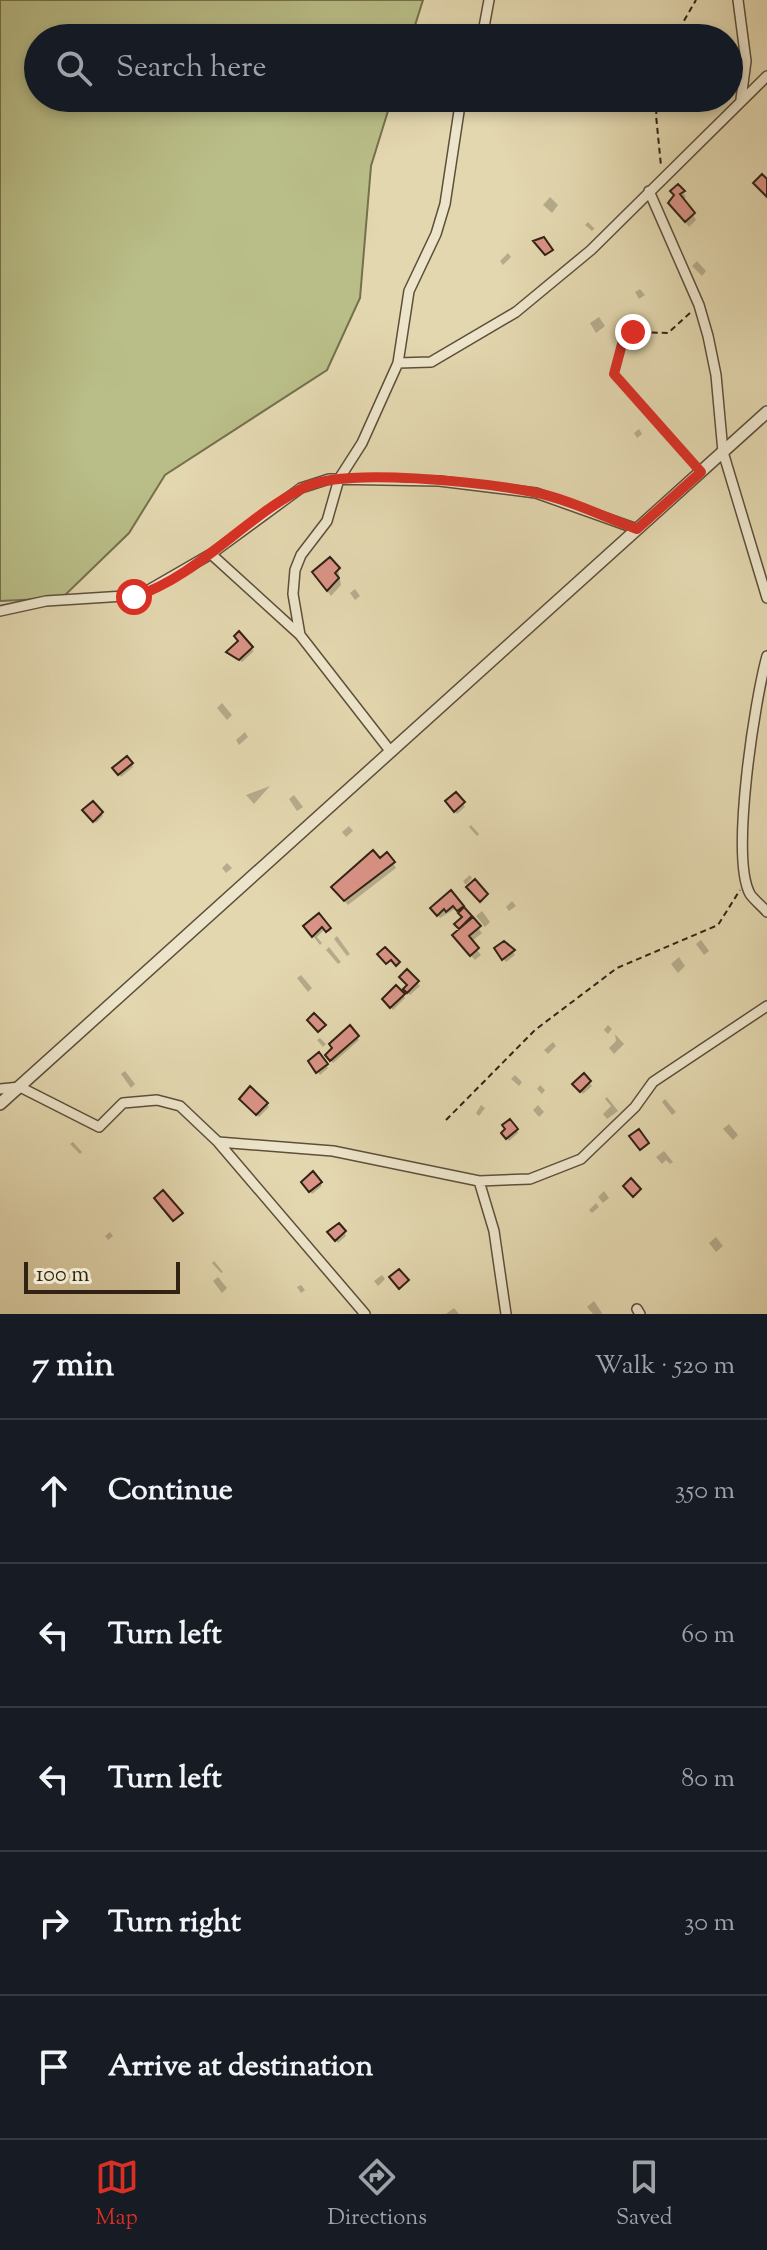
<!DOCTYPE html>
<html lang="en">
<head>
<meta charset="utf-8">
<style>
	:root { --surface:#171b24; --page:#242831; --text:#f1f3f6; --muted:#9ea1a6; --line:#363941; --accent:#d93025 }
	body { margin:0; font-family:"Sorts Mill Goudy",serif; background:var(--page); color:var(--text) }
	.scale { position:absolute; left:24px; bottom:20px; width:156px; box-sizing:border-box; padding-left:8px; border:4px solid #312213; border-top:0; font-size:22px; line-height:28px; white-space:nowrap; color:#312213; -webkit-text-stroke:6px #ede5cb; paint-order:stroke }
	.stop { position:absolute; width:24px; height:24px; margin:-18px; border:6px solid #d93025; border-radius:50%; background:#fff }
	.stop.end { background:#d93025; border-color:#fff; box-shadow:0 2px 8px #0008 }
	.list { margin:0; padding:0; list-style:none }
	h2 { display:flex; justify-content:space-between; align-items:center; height:104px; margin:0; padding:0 32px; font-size:34px }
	h2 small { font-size:26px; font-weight:400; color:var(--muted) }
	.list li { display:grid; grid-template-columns:52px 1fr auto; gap:24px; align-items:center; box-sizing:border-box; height:144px; padding:0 32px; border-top:2px solid var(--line) }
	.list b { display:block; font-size:30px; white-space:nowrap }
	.list em { font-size:26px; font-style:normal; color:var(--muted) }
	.icon { flex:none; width:44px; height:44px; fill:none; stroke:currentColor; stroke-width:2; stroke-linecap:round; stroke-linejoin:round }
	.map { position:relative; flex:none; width:767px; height:1314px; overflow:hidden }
	.search { position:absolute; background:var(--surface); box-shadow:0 4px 12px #0003; left:24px; right:24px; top:24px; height:88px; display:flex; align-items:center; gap:20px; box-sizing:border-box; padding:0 28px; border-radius:44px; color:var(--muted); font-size:30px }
	.sheet { height:824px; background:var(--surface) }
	nav { display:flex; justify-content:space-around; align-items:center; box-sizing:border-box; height:112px; border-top:2px solid var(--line); background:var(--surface); font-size:22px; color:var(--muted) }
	nav a { display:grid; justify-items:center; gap:4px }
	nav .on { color:var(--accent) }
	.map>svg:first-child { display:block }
	.green { fill:#b9bd87; stroke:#75704d; stroke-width:2 }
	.shadow { fill:#0003 }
	.building { fill:#da9387; stroke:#312213; stroke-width:2 }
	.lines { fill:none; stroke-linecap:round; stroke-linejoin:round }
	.minor-casing { stroke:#5e4f3a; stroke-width:12 }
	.tertiary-casing { stroke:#5e4f3a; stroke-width:14 }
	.path { stroke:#312213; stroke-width:2; stroke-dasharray:6 4; stroke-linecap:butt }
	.minor { stroke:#ede5cb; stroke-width:9 }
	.tertiary { stroke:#ede5cb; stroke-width:11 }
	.route { stroke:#d93025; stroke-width:10 }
</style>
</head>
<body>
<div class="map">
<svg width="767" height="1314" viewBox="0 0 767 1314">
	<rect width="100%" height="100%" fill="#e3d7af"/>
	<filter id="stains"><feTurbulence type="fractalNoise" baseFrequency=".0025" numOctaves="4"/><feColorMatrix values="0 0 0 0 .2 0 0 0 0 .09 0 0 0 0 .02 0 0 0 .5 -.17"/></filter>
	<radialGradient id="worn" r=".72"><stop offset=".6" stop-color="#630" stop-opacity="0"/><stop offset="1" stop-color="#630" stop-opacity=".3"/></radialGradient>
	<path class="green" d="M0,0H423L411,38H38V98H392L371,166L360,298L327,370L165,475L129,533L62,598L0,601Z"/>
	<path class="shadow" d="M683,192L686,197L683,199L696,220L689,227L670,204Z
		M550,197L558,205L552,213L543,205Z
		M588,222L594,228H595L592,231L585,225Z
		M508,253L511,257L503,265L500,261Z
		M697,261L706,271L702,276L692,266Z
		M640,289L645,295L639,299L635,292Z
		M599,317L605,326L596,333L590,323Z
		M639,429L642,434L637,438L634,433Z
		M338,569L341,585L331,596L318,578Z
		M355,589L360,596L355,600L350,593Z
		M240,642L254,651L242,662L229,652Z
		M222,703L232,715L227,720L217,708Z
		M245,732L248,737L239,745L236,740Z
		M132,764L133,767L121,777L115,768Z
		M270,786L254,804L246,795Z
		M294,795L303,807L297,811L289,799Z
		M463,804L465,807L457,814L449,805Z
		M101,813L103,816L96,823L87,814Z
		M471,825L479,834L477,836L469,827Z
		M349,826L353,831L346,837L342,832Z
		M380,860L393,863L396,868L348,905L337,893Z
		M227,863L232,868L226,873L222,868Z
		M470,875L472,878L466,885L463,881Z
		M451,893L482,933L471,942L481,955L475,960L458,941L461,930L457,924L464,918L460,912L456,908L440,918L433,908Z
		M512,901L516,906L509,911L506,907Z
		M482,911L490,922L485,927L476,916Z
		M318,916L331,932L325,929L317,937L322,943L320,945L308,930Z
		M337,936L350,954L347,956L334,939Z
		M701,940L709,951L704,955L696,944Z
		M508,943L515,955L506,962L497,949Z
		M329,947L341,962L338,964L326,950Z
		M679,957L685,966L678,973L671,964Z
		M407,972L420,986L410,995L405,990L409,986Z
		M301,975L312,988L308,992L297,978Z
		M403,995L405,998L393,1010L386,1002Z
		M608,1025L612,1029L608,1034L604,1030Z
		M615,1034L624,1044L614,1054L609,1048L616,1041Z
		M357,1037L359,1040L333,1063L329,1058Z
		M320,1038L326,1044L323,1047L317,1040Z
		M553,1042L556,1046L548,1054L544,1050Z
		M310,1062L326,1065L328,1068L320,1075Z
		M125,1071L135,1084L131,1088L121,1074Z
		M515,1075L522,1082L519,1086L511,1079Z
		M584,1076L592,1086L583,1094L577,1087Z
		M540,1085L545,1090L542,1094L537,1089Z
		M607,1097L618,1111L607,1119L603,1114L611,1106L605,1099Z
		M665,1099L676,1112L672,1115L662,1102Z
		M243,1102L267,1104L269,1107L259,1117Z
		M481,1105L485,1108L479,1116L476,1113Z
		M538,1105L544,1112L539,1117L533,1110Z
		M729,1124L738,1135L733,1140L723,1129Z
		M507,1130H517L518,1133L509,1141L504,1134Z
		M73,1142L82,1152L80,1154L70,1144Z
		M664,1151L673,1162L670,1164L666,1160L662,1164L656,1157Z
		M320,1183L322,1186L312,1194L305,1186Z
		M604,1191L609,1198L603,1203L598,1197Z
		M596,1203L599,1207L592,1213L589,1210Z
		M110,1232L113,1236L108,1240L105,1236Z
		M344,1232L346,1236L338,1243L332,1236Z
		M716,1237L723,1246L716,1252L709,1243Z
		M214,1261L223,1272L221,1273L212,1263Z
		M382,1275L385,1279L378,1286L374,1281Z
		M218,1277L227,1288L222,1293L213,1281Z
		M301,1285L305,1290L301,1293L297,1287Z
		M594,1301L602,1313L601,1314H593L587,1307Z
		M454,1308L459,1314H446Z"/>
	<path class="building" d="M762,174L767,179V197L753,183Z
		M678,184L685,191L680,194L695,213L685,222L668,203L674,195L670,191Z
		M544,237L553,250L545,255L533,241Z
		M330,557L340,568L335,573L339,578L327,591L312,572Z
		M239,631L253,647L239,660L226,652L238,641L234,636Z
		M127,756L133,763L118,775L112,768Z
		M456,792L465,802L454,812L445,801Z
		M93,801L103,812L93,822L82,810Z
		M373,850L380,858L387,852L395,862L344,901L331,887Z
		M475,879L488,894L480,902L466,887Z
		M451,890L464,906L457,911L453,906L446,912L444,909L437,916L430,908Z
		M464,907L472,916L459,929L454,924L462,917L458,913Z
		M319,913L331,928L326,932L322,927L312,937L303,926Z
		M473,917L481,926L469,936L479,948L470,956L452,935Z
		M504,941L515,950L502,960L494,948Z
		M385,947L400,962L396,966L391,960L386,964L377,954Z
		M407,969L419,981L407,993L403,989L407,985L399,977Z
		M396,985L405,994L390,1008L382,999Z
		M314,1013L326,1025L318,1032L307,1020Z
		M350,1025L359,1036L330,1061L325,1055L332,1048L329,1044Z
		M319,1052L328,1064L316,1073L308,1061Z
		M584,1073L591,1081L580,1092L572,1084Z
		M250,1086L268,1103L256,1115L239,1099Z
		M510,1119L518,1129L506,1139L501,1133L505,1129L502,1125Z
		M639,1129L649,1143L640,1150L629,1136Z
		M313,1171L322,1182L309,1192L301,1182Z
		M631,1178L641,1189L633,1197L623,1186Z
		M163,1190L183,1213L173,1221L154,1198Z
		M339,1223L346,1231L335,1241L327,1232Z
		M399,1269L409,1280L399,1289L389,1277Z"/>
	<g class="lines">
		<defs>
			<path id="minor" d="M738,0L746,61L741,99
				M482,38L489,0
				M649,191L699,305L708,336L716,375L723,452L767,598
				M398,363L431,362L516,312L591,250L767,76
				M211,554L300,635L391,752
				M0,611L46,601L140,595L211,554L301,488L329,479L439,481L536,493L637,529
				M300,635L293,594L295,570L301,555L327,521L339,479L362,443L398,363L409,291L436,234L445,204L461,98
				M767,656C755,699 730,857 750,894C754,900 762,906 767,912
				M0,1089L20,1087L99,1127L123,1103L157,1100L180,1106L218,1142L365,1314
				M218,1142L333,1151L479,1181L530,1179L581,1159L635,1107L653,1082L767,1006
				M479,1181L494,1231L506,1314
				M637,1309L640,1314"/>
			<path id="tertiary" d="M0,1104L767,412"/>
		</defs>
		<use href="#minor" class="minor-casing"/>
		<use href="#tertiary" class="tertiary-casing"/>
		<path class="path" d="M674,38L696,0
			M658,98L656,115L661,166
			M690,313L668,333L633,332L622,344L614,374L694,465
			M446,1120L535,1030L617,968L718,925L740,890"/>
		<use href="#minor" class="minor"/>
		<use href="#tertiary" class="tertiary"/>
	</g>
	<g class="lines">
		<path class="route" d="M134,597C198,576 244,518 303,488C344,466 485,483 533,492C568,499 604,517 637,529L701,472L614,374L622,344L633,332"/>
	</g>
	<rect width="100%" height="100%" filter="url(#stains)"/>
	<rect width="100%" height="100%" fill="url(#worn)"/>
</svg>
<div class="scale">100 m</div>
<div class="stop" style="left:134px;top:597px"></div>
<div class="stop end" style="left:633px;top:332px"></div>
<div class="search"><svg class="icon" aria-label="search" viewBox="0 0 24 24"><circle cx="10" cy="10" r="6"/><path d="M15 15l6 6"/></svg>Search here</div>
</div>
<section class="sheet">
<h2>7 min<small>Walk · 520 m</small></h2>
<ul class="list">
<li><svg class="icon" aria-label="ahead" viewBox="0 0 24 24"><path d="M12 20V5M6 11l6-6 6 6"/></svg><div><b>Continue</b></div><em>350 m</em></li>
<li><svg class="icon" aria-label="left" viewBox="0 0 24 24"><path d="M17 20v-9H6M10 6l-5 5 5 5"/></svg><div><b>Turn left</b></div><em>60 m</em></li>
<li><svg class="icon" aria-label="left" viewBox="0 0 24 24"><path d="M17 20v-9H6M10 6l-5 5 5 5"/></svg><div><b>Turn left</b></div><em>80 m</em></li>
<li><svg class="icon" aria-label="right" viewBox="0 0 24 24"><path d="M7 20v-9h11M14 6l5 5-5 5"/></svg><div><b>Turn right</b></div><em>30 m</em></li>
<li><svg class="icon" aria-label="arrive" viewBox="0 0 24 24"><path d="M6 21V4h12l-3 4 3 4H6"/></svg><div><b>Arrive at destination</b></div></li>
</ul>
</section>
<nav>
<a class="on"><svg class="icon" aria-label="map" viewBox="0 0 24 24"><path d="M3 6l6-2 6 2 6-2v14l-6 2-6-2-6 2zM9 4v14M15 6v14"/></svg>Map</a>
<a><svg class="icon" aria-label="directions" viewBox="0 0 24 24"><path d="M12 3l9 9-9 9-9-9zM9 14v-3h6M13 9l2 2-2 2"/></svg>Directions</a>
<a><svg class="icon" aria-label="saved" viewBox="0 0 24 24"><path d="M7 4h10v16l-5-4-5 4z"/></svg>Saved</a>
</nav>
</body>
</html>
